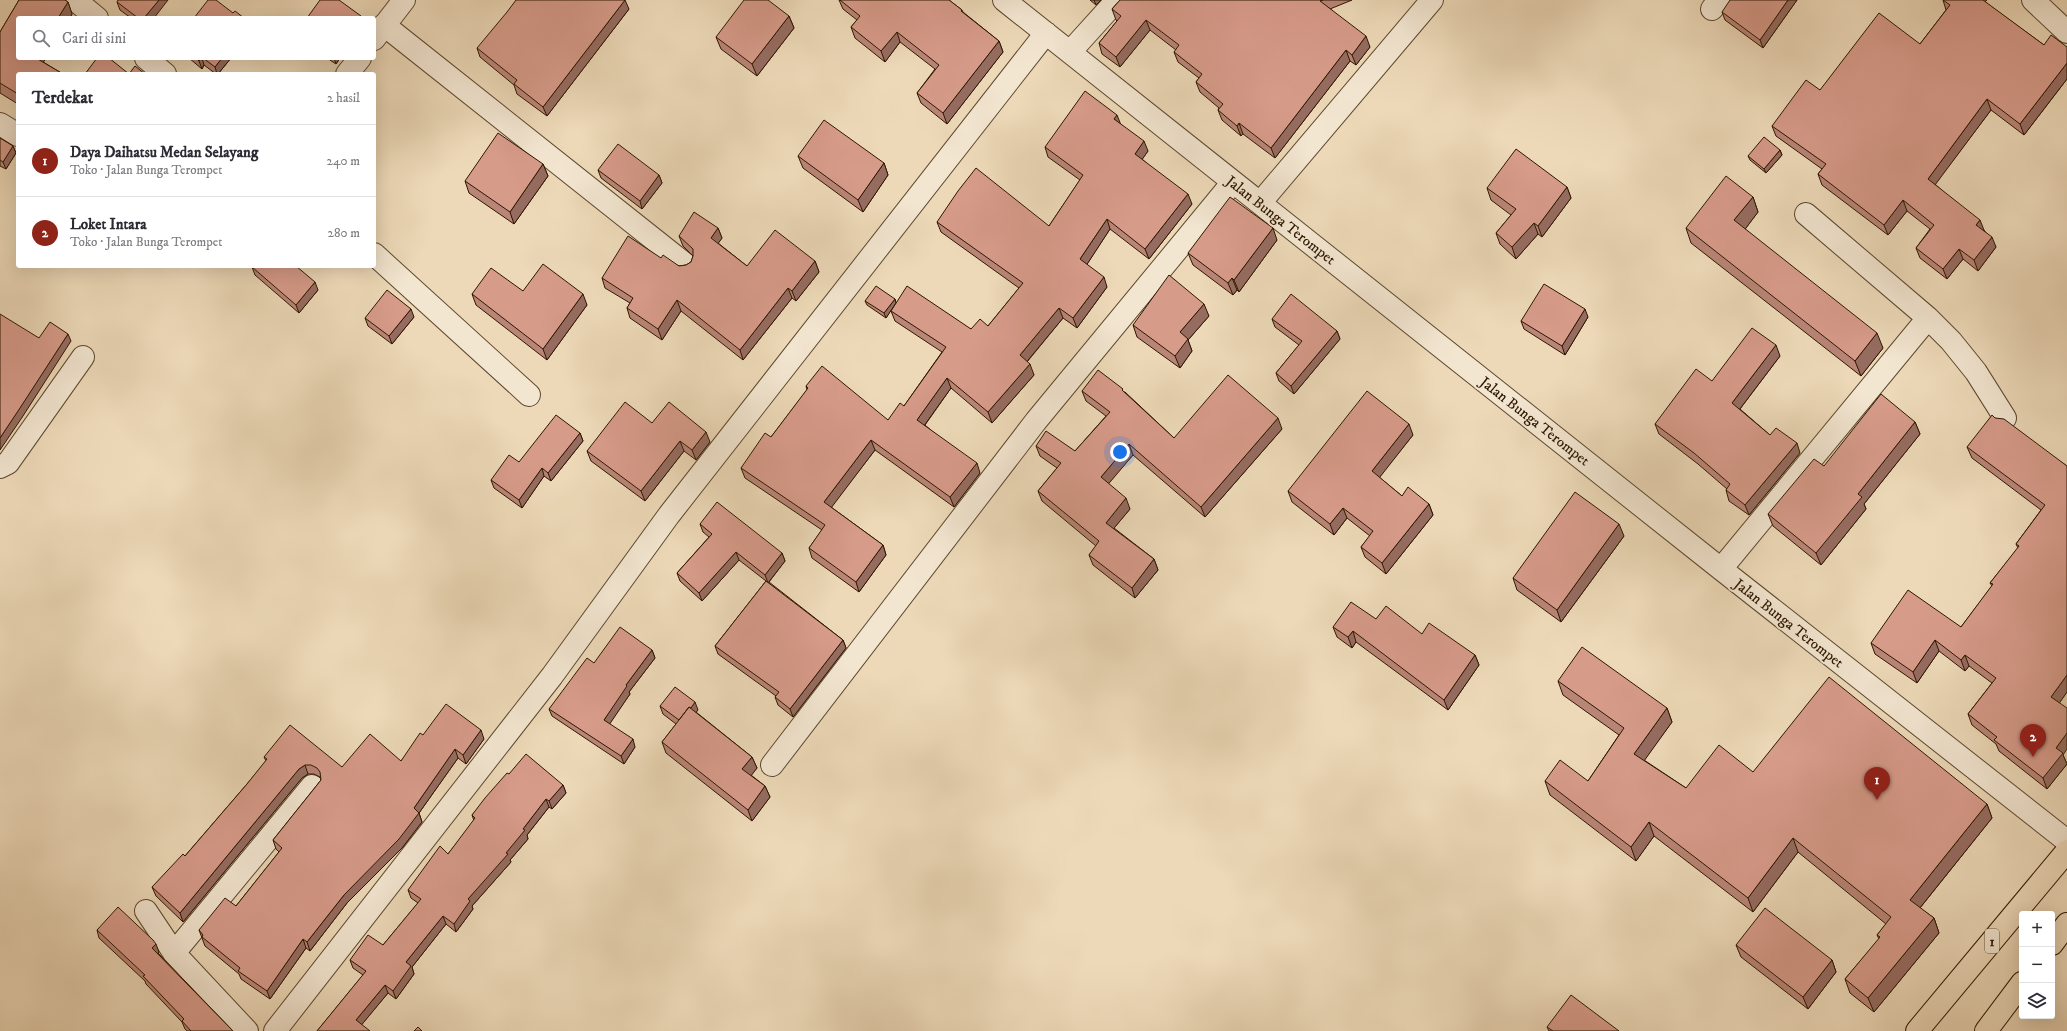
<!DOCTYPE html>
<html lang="id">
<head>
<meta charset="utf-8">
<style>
	:root { --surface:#fff; --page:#f2f2f3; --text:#2b2b33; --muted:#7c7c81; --line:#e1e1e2; --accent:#8f2418 }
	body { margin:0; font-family:"IM FELL DW Pica",serif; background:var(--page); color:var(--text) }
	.controls { position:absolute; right:12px; bottom:12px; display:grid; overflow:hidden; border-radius:4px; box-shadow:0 4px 16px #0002 }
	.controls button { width:36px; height:36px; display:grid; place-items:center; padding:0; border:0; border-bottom:1px solid var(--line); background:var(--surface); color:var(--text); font:20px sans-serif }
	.you { position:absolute; left:1120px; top:452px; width:14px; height:14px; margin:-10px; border:3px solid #fff; border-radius:50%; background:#1a73e8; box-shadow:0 0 0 6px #1a73e833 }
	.badge { display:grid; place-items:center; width:26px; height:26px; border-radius:50%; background:var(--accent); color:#fff; font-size:13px; font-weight:700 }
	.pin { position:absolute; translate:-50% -33px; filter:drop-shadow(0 1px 2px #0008) }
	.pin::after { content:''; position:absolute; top:21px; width:14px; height:12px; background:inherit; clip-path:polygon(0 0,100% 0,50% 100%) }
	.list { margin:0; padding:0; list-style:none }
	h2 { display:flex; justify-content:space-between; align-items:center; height:52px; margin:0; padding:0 16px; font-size:17px }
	h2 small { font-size:13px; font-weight:400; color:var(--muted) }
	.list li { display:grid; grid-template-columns:26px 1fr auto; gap:12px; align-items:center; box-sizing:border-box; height:72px; padding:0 16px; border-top:1px solid var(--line) }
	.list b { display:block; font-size:15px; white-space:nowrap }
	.list p { margin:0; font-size:13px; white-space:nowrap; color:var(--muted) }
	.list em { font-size:13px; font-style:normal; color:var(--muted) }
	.icon { flex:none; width:22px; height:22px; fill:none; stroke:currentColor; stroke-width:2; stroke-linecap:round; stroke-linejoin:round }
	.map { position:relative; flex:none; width:2067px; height:1031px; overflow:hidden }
	.search { position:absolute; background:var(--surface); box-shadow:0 4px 16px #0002; left:16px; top:16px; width:360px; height:44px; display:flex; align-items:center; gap:10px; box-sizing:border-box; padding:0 14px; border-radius:4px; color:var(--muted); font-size:15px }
	.panel { position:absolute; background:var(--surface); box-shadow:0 4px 16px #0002; left:16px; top:72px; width:360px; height:196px; border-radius:4px }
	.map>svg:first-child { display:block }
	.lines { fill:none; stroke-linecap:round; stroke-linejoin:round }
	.minor-casing { stroke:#5d482e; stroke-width:24 }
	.highway-casing { stroke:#2d1700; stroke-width:24 }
	.minor { stroke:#f3e6d1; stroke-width:22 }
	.highway { stroke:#edd9b8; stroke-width:22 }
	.wall { fill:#b98577; stroke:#2d1700 }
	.shaded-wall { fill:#966c61; stroke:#2d1700 }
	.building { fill:#d79b8a; stroke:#2d1700 }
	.labels { text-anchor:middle; stroke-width:4; stroke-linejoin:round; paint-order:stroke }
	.shield { fill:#f3e6d1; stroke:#68553f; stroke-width:1 }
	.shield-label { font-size:14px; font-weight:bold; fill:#2d1700 }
	.street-label { font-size:15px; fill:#2d1700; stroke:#f3e6d1 }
</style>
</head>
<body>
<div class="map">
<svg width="2067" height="1031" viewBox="0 0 2067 1031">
	<rect width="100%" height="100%" fill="#edd9b8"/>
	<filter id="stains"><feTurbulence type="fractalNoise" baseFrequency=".005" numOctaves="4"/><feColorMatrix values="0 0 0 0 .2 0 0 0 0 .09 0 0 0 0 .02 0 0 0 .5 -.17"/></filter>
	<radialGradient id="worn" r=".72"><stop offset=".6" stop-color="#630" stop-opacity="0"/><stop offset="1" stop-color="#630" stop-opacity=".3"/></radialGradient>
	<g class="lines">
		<defs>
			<path id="minor" d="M75,0L97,18
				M1004,0L1721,569L2067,841
				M2033,0L2067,32
				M1712,9L1719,0
				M384,25L685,264
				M374,39L404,0
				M1070,52L1117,0
				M146,58L165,74
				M347,74L360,58
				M0,124L18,135
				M1260,203L1432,0
				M374,254L529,395
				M1928,318L1951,341L1976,372L2005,418
				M0,467L8,463L83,357
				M1721,569L1928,318L1806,214
				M772,765L1036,421L1233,182
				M146,911L174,953L247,1031
				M174,953L312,786
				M275,1031L552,676L669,515L1046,33"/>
			<path id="highway" d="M2052,944L2067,924
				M1917,1031L2067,851
				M1986,1031L2022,983"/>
		</defs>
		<use href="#minor" class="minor-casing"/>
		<use href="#highway" class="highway-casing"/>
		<use href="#minor" class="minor"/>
		<use href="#highway" class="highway"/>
	</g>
	<path class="wall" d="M19,0H65L68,2L72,14L70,18H18V58H46L43,62L63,74H18V104L0,93V32Z
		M839,0H949L962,10L963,12L999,41L1003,52L947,124L921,103L917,93L935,69L900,42L885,62L855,38L851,27L857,20L843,9Z
		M1090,0H1101L1096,5Z
		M1120,0H1352L1330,9L1370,47L1356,65L1350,61L1275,158L1243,134L1241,136L1222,120L1218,110L1219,108L1200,92L1196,82L1199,78L1178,62L1174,52L1176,50L1150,30L1120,67L1102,54L1099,43L1117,21L1116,20L1112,9Z
		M1797,0L1763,48L1725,20L1722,12Z
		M1943,0H1987L1985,2L2044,45L2067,47V79L2024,135L1991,110L1935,184L1984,230L1996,247L1978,271L1963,259L1947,279L1920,258L1916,248L1930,229L1907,211L1888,235L1822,185L1818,174L1822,169L1776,136L1772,126L1820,90L1920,44L1946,10Z
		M117,2L154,18H131L120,10Z
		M629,9L547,116L517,94L514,85L480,57L477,48Z
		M789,16L794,28L757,76L721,49L716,37Z
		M189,58H231L218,74H216L204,65L202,69Z
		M327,58H340L336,64Z
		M1120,123L1148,151L1142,159L1192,204L1149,259L1110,229L1087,264L1107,287L1077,328L1063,318L1027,362L1034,375L992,423L951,388L925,425L980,473L954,507L875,450L831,507L883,545L886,555L859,592L812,558L809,548L822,530L745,478L741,468L771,437L807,390L806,386L888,420L904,406L942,352L895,321L891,311L893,307L886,318L867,305L865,301L895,299L896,303L971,329L988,326L1019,288L941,232L937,222L1049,226L1080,180L1048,157L1045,147Z
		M0,138L13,146L16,153L6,169L0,166Z
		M1780,150L1782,155L1766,173L1750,160L1748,156Z
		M798,156L884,163L888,175L863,212L803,168Z
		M543,164L548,176L514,224L469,193L465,181Z
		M598,170L659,175L662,183L642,209L601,178Z
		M1567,187L1571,198L1542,237L1538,234L1516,259L1500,244L1496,233L1511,215L1491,200L1487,188Z
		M1753,197L1758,212L1745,229L1883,348L1861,376L1691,243L1686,228Z
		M718,228L722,238L718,243L747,266L815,261L819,272L796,301L792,298L743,360L681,311L662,340L630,318L627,308L630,303L605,288L602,278L661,258L679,266L686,265L691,262L693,256L683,246L679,236Z
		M1277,240L1239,292L1237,290L1233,295L1193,265L1188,253Z
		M252,267L318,290L299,313L255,275Z
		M523,291L587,305L547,360L476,305L472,294Z
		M1209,316L1188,340L1192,351L1180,368L1137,337L1133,325Z
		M414,317L392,344L368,326L365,318Z
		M1588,317L1565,355L1524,329L1521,321Z
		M1272,319L1337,331L1340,339L1294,394L1279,381L1276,373L1299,345L1275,327Z
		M1780,356L1740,409L1770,435L1800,453L1749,515L1729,501L1726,490L1727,489L1698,464L1659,434L1655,424L1712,381Z
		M1082,391L1125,392L1174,438L1282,429L1205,517L1133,455L1108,483L1130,509L1114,528L1154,559L1158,570L1135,598L1093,565L1089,555L1096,546L1042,501L1038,491L1057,468L1040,456L1036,446L1075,451L1106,416L1086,401Z
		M1995,418L2067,466V692L2059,703L2063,755L2067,764L2047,789L1999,751L1996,744L1972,725L1968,714L1992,683L1969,666L1965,671L1939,651L1917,683L1875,654L1871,643L1961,627L1992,586L1990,583L2018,548L2016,544L2041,510L1972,458L1967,447Z
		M1915,422L1920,434L1864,504L1866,509L1821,565L1773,526L1768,514L1824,466Z
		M652,423L710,442L696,460L684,451L645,501L591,461L587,451Z
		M580,433L583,441L551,481L544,476L522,508L494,488L491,480L519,462Z
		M1413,435L1379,477L1402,496L1429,504L1433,515L1386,574L1365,557L1361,547L1370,536L1347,518L1334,535L1292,502L1288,491Z
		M700,524L782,553L785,561L769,582L843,640L846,648L793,717L778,705L775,697L776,696L718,654L715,646L766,581L739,560L702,601L680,581L677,573L709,537L703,532Z
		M1624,536L1561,622L1517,590L1513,578Z
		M1376,619L1422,634L1475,655L1479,665L1448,710L1356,642L1352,648L1337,637L1333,627Z
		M652,650L655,658L629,692L630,694L609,724L635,747L624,764L552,716L549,709L594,663Z
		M1558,681L1667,708L1672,722L1644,760L1686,788L1753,772L1987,804L1992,818L1920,908L1934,918L1939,933L1874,1012L1850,993L1845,979L1879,939L1877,935L1886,924L1798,852L1753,912L1654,836L1636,861L1550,795L1545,781H1588L1619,735L1563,695Z
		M660,706L698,710L696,712L752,757L757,768L751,775L765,786L770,797L752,821L666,753L662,742L676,724L663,714Z
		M423,735L484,739L466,764L458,758L419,813L422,822L402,848L347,903L310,951L306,948L270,999L241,979L239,974L205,946L199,930L236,906L279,852L276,849L273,840L321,780L320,777L314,774H308L302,778L183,922L156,896L152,887L185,856L247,784L266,761L264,757L342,767L401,761Z
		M509,774L563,785L566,793L552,809L549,807L527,835L528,839L510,860L511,862L472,906L473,909L456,932L446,924L412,967L414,974L396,999L388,993L362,1024L317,1031L363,975L353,968L350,960L383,945L418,903L411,898L408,890L448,854L474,821L472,815Z
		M97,930L159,952L158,953L233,1031H187L185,1029L182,1022L146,984L145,981L99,938Z
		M1736,945L1832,960L1836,972L1808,1009L1741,957Z
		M1547,1027L1619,1031H1549Z"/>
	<path class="shaded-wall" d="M159,0H168L154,18H144Z
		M625,0L629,9L547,116L543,107Z
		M1094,0H1101L1096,5Z
		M1788,0H1797L1763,48L1760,40Z
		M68,2L72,14L70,18H58Z
		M789,16L794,28L757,76L752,64Z
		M1146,20L1150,30L1120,67L1116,57Z
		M897,32L900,42L885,62L881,51Z
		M1366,36L1370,47L1356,65L1352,55Z
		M999,41L1003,52L947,124L943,113Z
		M1346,50L1350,61L1275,158L1271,148Z
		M35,58H46L39,69Z
		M201,58H202L204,65L202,69L199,61Z
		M222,58H231L218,74H217L215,67Z
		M334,58H340L336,64Z
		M2067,63V79L2024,135L2020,124Z
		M1987,99L1991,110L1932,189L1928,179Z
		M1117,115L1121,125L1114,119Z
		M1239,123L1243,134L1241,136L1237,126Z
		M1144,141L1148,151L1139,164L1135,154Z
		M13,146L16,153L6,169L3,162Z
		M1780,150L1782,155L1766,173L1764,169Z
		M884,163L888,175L863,212L858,200Z
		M543,164L548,176L514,224L510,212Z
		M659,175L662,183L642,209L640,201Z
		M1567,187L1571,198L1542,237L1538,226Z
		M1188,194L1192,204L1149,259L1145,249Z
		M1753,197L1758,212L1740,236L1734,220Z
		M1903,200L1907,211L1888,235L1884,225Z
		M1107,219L1110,229L1084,269L1080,259Z
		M1980,220L1984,230L1980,236L1976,225Z
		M1534,223L1538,234L1516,259L1512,247Z
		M718,228L722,238L715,248L711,238Z
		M1273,228L1277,240L1239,292L1234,280Z
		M1992,237L1996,247L1978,271L1974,260Z
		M1959,249L1963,259L1947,279L1943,269Z
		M815,261L819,272L796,301L792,291Z
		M1104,277L1107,287L1077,328L1073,318Z
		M1232,278L1237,290L1233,295L1228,283Z
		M315,282L318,290L299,313L296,305Z
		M788,288L792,298L743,360L740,350Z
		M583,294L587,305L547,360L543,349Z
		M895,299L896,303L886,318L884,313Z
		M677,300L681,311L662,340L658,329Z
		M1204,304L1209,316L1188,340L1192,351L1180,368L1175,356L1180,332Z
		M1059,308L1063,318L1024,365L1020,355Z
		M411,309L414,317L392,344L389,336Z
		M1585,309L1588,317L1565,355L1562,346Z
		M1337,331L1340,339L1294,394L1291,386Z
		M1877,333L1883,348L1861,376L1855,361Z
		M68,334L71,341L23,416L0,450V438Z
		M1776,345L1780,356L1736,414L1732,403Z
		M1030,364L1034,375L992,423L988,412Z
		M947,378L951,388L921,430L917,420Z
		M1278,418L1282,429L1205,517L1201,507Z
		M1915,422L1920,434L1864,504L1866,509L1821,565L1816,553L1858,494Z
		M1409,424L1413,435L1376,482L1372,471Z
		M706,432L710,442L696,460L692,450Z
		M580,433L583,441L551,481L548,473Z
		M871,440L875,450L828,512L824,502Z
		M680,441L684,451L645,501L641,491Z
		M1797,443L1800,453L1749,515L1745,505Z
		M1129,444L1133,455L1105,488L1101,477Z
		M977,463L980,473L954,507L950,497Z
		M542,468L544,476L522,508L519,500Z
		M1126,498L1130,509L1110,533L1106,523Z
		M1429,504L1433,515L1386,574L1382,563Z
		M1343,508L1347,518L1334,535L1330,524Z
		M1619,524L1624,536L1561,622L1557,610Z
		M883,545L886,555L859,592L856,582Z
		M736,552L739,560L702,601L699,593Z
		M782,553L785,561L768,583L765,575Z
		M1154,559L1158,570L1135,598L1132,588Z
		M1353,631L1356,642L1352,648L1348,637Z
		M843,640L846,648L793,717L790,709Z
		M1935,640L1939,651L1917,683L1913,672Z
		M652,650L655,658L629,692L630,694L607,728L604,720L626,685Z
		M1475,655L1479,665L1448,710L1444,700Z
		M1965,655L1969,666L1965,671L1961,660Z
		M2067,675V692L2056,708L2051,697Z
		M695,702L698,710L683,729L680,721Z
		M1667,708L1672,722L1639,768L1634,754Z
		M481,730L484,739L466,764L463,755Z
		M2067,733V749L2063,755L2067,764L2047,789L2043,778L2056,748Z
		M633,739L635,747L624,764L621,756Z
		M455,749L458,758L419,813L422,822L402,848L347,903L310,951L307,942L344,895L414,808Z
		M752,757L757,768L747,781L742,769Z
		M305,765L308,774L302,778L183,922L180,913L299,769Z
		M563,785L566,793L552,809L549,801Z
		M765,786L770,797L752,821L748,810Z
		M546,799L549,807L527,835L528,839L510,860L511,862L472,906L473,909L456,932L454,924L468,899L506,853L523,829Z
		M1987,804L1992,818L1915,914L1910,900Z
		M1649,822L1654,836L1636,861L1631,847Z
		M1793,838L1798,852L1753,912L1748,898Z
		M443,916L446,924L412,967L414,974L396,999L393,991L406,962Z
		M1934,918L1939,933L1874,1012L1868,998Z
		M303,939L306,948L270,999L267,991Z
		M156,944L159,952L155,956L152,948Z
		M1832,960L1836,972L1808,1009L1803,997Z
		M385,985L388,993L359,1028L356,1020Z"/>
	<path class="building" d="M19,0H65L68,2L58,18H18V58H36L63,74H18V94L0,83V32Z
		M118,0H159L144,18H138L117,2Z
		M208,0H216L233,13L235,11L244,18H194Z
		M320,0H339L361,16L360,18H307Z
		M516,0H625L543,107L514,84L517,80L477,48L507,12Z
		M744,0H768L789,16L752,64L716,37Z
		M840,0H949L962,10L961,11L999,41L943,113L917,93L939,65L897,32L881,51L851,27L860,16Z
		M1120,0H1323L1320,1L1366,36L1352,55L1346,50L1271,148L1239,123L1237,126L1218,110L1223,104L1196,82L1202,74L1174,52L1179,45L1146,20L1116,57L1099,43L1121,16L1112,9Z
		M1730,0H1788L1760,40L1722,12Z
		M1943,0H1983L2044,45L2051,35L2067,47V63L2020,124L1987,99L1928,179L1980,220L1976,225L1992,237L1974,260L1959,249L1943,269L1916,248L1934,225L1903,200L1884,225L1818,174L1826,164L1772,126L1806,80L1820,90L1879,13L1920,44L1950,5Z
		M97,58H109L129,74L135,66L145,74H85Z
		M196,58H201L199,61Z
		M203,58H222L215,67Z
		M1085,91L1117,115L1114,119L1144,141L1135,154L1188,194L1145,249L1107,219L1080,259L1104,277L1073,318L1059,308L1020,355L1030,364L988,412L947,378L917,420L977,463L950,497L871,440L824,502L883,545L856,582L809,548L825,525L741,468L765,433L771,437L808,388L806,386L822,366L888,420L900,403L904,406L946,347L891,311L907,286L971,329L980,319L988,326L1023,283L937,222L958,191L976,168L1049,226L1083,175L1045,147Z
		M824,120L884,163L858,200L798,156Z
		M498,133L543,164L510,212L465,181Z
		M1764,137L1780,150L1764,169L1748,156Z
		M0,138L13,146L3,162L0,160Z
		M618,144L659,175L640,201L598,170Z
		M1516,149L1567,187L1538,226L1534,223L1512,247L1496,233L1516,209L1487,188Z
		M1726,176L1753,197L1734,220L1877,333L1855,361L1686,228Z
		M1230,197L1273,228L1234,280L1232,278L1228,283L1188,253Z
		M694,212L718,228L711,238L747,266L775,230L815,261L792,291L788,288L740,350L677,300L658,329L627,308L633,298L602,278L628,236L661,258L663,255L679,266L686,265L691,262L693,256V249L679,236Z
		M543,264L583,294L543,349L472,294L491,268L523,291Z
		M253,266H296L315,282L296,305L252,267Z
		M1169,275L1204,304L1180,332L1188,339L1175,356L1133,325Z
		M1544,284L1585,309L1562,346L1521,321Z
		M876,286L895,299L884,313L865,301Z
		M387,290L411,309L389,336L365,318Z
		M1291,294L1337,331L1291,386L1276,373L1302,341L1272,319Z
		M0,314L39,338L50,322L68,334L20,408L0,438Z
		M1752,328L1776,345L1732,403L1770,435L1776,428L1797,443L1745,505L1726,490L1730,484L1694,453L1655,424L1696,369L1712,381Z
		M1098,370L1123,389L1122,390L1174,438L1228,375L1278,418L1201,507L1129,444L1101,477L1126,498L1106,523L1154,559L1132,588L1089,555L1099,541L1038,491L1061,463L1036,446L1046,431L1075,451L1110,412L1082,391Z
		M1367,391L1409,424L1372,471L1402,496L1408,487L1429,504L1382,563L1361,547L1373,531L1343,508L1330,524L1288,491Z
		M1881,394L1915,422L1858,494L1862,497L1816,553L1768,514L1814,459L1824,466Z
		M625,402L652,423L669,402L706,432L692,450L680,441L641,491L587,451Z
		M556,415L580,433L548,473L542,468L519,500L491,480L509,455L519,462Z
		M1992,415L1995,418L2004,419L2067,466V675L2051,697L2067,708V733L2056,748L2063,753L2043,778L1994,740L1997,737L1968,714L1996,678L1965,655L1961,660L1935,640L1913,672L1871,643L1908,590L1961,627L1993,584L1990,583L2019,546L2016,544L2045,505L1967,447Z
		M1575,492L1619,524L1557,610L1513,578Z
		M717,502L782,553L765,575L736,552L699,593L677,573L712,534L700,524Z
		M766,581L843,640L790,709L775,697L779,692L715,646Z
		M1351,602L1376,619L1386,606L1422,634L1429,623L1475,655L1444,700L1353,631L1348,637L1333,627Z
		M620,627L652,650L626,685L627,686L604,720L633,739L621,756L549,709L587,658L594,663Z
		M1582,647L1667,708L1634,754L1686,788L1719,745L1753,772L1829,677L1987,804L1910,900L1934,918L1868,998L1845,979L1880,937L1877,935L1891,917L1793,838L1748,898L1649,822L1631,847L1545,781L1560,760L1588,781L1624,728L1558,681Z
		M675,687L695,702L691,708L689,707L679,720L660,706Z
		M446,704L481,730L463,755L455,749L414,808L419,813L399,839L344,895L307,942L303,939L267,991L238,971L240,968L202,937L203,935L199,930L225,898L236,906L282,848L273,840L321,780L320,772L317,768L311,765H305L299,769L180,913L152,887L183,854L185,856L247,784L267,759L264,757L290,725L342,767L370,734L401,761L420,733L423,735Z
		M689,707L752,757L742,769L765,786L748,810L662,742Z
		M526,754L563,785L549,801L546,799L523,829L525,830L506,853L508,854L468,899L470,901L454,924L443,916L406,962L411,966L393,991L385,985L356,1020L370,1031H317L366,971L350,960L368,935L383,945L421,899L408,890L440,846L448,854L475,818L472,815L485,798L507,773L509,774Z
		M118,907L153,940L156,944L152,948L233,1031H191L182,1021L184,1019L143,976L145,975L97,930Z
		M1765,908L1832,960L1803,997L1736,945Z
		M1571,995L1619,1031H1553L1547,1027Z
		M418,1027L422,1031H414Z"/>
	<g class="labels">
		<rect class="shield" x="1985" y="929" width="14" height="24" rx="3"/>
		<g class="shield-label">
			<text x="1992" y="946">1</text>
		</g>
		<g class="street-label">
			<text transform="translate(1281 220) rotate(38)" y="5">Jalan Bunga Terompet</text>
			<text transform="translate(1535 421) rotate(38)" y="5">Jalan Bunga Terompet</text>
			<text transform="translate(1789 623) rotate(38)" y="5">Jalan Bunga Terompet</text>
		</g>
	</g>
	<rect width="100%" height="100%" filter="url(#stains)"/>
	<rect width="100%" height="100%" fill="url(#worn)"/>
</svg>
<div class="controls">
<button>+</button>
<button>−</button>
<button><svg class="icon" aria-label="layers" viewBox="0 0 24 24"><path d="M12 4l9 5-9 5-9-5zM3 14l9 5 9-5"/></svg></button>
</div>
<div class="you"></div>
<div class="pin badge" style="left:1877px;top:800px">1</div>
<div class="pin badge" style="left:2033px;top:757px">2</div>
<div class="search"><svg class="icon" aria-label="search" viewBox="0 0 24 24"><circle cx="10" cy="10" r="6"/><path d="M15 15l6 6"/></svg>Cari di sini</div>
<section class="panel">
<h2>Terdekat<small>2 hasil</small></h2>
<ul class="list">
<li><span class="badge">1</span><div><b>Daya Daihatsu Medan Selayang</b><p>Toko · Jalan Bunga Terompet</p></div><em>240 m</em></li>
<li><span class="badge">2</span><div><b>Loket Intara</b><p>Toko · Jalan Bunga Terompet</p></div><em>280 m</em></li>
</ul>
</section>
</div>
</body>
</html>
